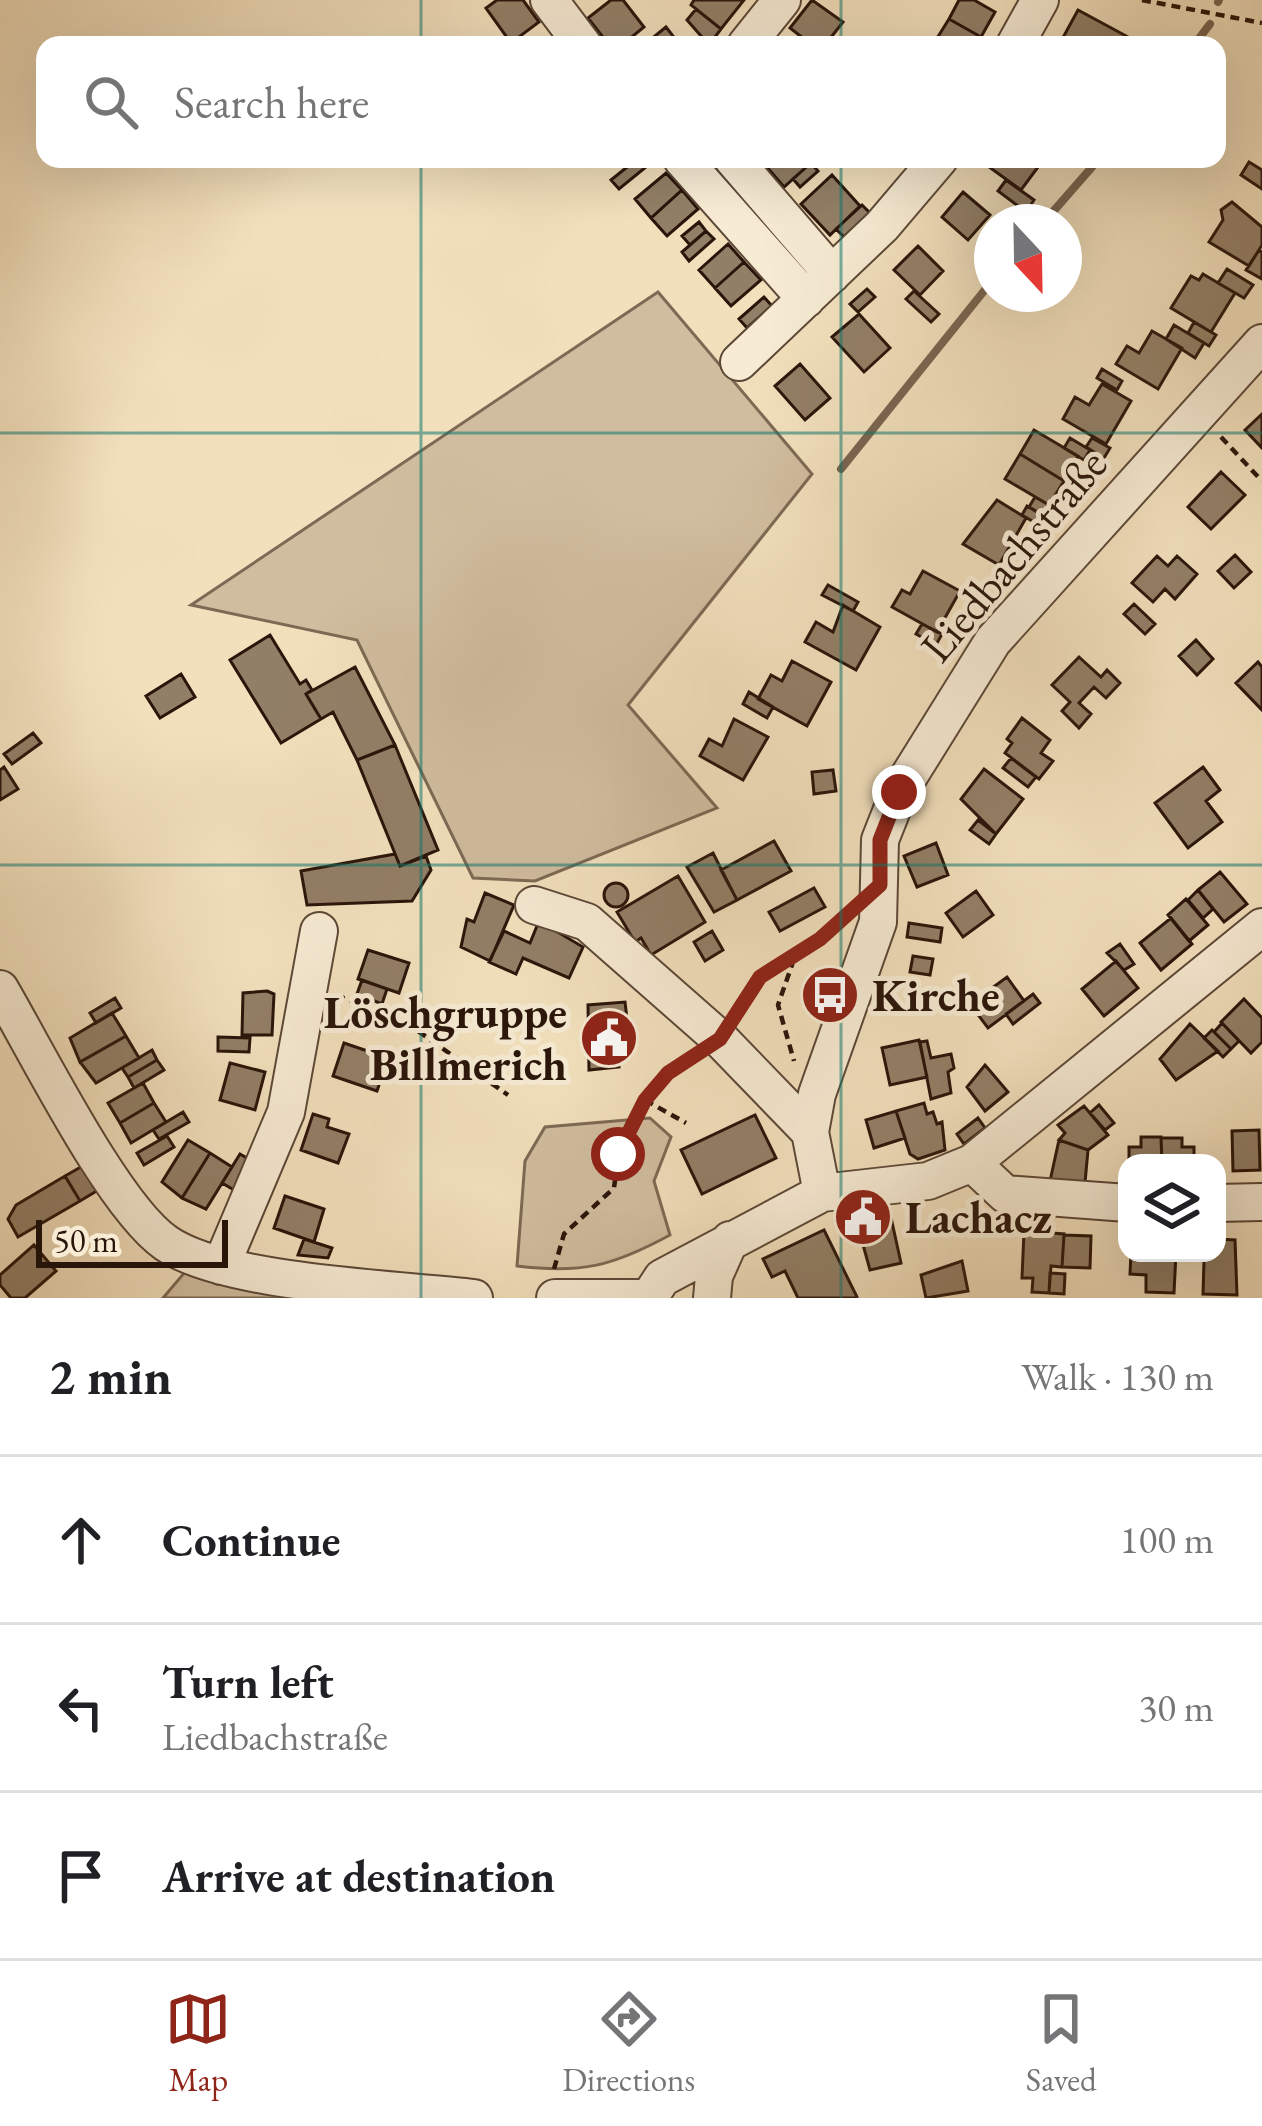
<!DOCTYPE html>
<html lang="en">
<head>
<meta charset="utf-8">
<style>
	:root { --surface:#fff; --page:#f2f2f2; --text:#202124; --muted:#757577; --line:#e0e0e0; --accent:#8f2418 }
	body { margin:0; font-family:"EB Garamond",serif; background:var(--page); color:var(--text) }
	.controls { position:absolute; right:36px; bottom:36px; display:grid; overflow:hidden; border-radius:24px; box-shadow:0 12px 48px #0002 }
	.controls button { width:108px; height:108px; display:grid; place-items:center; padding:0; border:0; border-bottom:3px solid var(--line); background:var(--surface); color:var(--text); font:60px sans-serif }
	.compass { position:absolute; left:974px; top:204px; width:108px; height:108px; border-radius:50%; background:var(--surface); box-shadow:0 12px 48px #0002; rotate:158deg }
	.scale { position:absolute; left:36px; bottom:30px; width:192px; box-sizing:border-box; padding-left:12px; border:6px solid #2a150a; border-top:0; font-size:33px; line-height:42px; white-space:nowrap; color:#2a150a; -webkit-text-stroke:9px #f7ebd4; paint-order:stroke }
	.stop { position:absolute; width:36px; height:36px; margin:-27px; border:9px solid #8f2418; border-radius:50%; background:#fff }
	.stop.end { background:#8f2418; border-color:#fff; box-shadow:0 3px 12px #0008 }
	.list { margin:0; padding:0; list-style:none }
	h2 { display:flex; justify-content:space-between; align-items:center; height:156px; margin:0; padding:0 48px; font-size:51px }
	h2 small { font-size:39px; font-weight:400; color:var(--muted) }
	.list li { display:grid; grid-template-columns:78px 1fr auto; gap:36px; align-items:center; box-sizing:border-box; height:168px; padding:0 48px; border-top:3px solid var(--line) }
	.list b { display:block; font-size:45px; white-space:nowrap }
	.list p { margin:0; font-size:39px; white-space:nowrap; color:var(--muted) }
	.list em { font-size:39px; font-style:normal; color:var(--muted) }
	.icon { flex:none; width:66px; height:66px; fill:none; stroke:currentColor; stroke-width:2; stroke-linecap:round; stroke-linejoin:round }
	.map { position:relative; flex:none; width:1262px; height:1298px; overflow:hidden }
	.search { position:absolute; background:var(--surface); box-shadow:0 12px 48px #0002; left:36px; right:36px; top:36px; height:132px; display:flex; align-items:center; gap:30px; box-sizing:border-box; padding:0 42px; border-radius:24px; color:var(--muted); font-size:45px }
	.sheet { height:660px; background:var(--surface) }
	nav { display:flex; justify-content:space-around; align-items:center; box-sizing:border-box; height:168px; border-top:3px solid var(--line); background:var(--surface); font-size:33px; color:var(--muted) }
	nav a { display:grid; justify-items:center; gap:6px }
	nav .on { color:var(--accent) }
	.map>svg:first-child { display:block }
	.green { fill:#d0bd9f; stroke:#7d6954; stroke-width:3 }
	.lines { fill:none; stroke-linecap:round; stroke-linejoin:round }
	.stream { stroke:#796551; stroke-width:8 }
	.building { fill:#927f67; stroke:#2a150a; stroke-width:3 }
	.minor-casing { stroke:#5c4837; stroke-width:40 }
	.path { stroke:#2a150a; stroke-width:4.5; stroke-dasharray:9 6; stroke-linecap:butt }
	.minor { stroke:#f7ebd4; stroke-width:36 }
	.route { stroke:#8f2418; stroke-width:15 }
	.grid { fill:none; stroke:#0f766e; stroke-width:3; stroke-opacity:0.55 }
	.labels { text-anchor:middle; stroke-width:10; stroke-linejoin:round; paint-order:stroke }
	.street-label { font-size:45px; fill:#2a150a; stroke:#f7ebd4 }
	.poi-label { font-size:45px; font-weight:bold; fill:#2a150a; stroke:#f7ebd4; text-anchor:start }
</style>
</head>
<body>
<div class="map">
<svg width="1262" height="1298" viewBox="0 0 1262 1298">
	<rect width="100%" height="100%" fill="#f2e0bd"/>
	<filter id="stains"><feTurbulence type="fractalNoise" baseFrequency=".00167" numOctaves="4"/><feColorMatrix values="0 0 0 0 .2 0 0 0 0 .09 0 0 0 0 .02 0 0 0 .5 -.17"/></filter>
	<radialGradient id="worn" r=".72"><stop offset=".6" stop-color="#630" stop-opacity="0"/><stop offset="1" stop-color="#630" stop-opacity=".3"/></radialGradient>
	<path class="green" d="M658,292L812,474L628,705L717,808L535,881L473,878L357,640L191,605Z
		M650,1118L671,1137L654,1181L670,1235C613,1266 582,1274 517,1266L525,1161L545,1127Z
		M185,1272L356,1298H163Z"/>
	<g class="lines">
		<path class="stream" d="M1218,2L1219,0
			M1194,45L1210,24
			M1044,222L1099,159
			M841,469L992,281"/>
	</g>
	<path class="building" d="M497,0H523L539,22L511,43L486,8Z
		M611,0H623L644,27L622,45H609L588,18Z
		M694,0H744L721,29L691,5Z
		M812,0L843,22L825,45H812L790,28Z
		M959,0H974L995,12L981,37L949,19Z
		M696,9L721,29L709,45L687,20Z
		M1078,10L1128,37L1123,45L1060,43Z
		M949,19L981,37L976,45L934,43Z
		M666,27L673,36L662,45H644Z
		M637,159L646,167L619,189L611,180Z
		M760,159H811L813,161L784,187Z
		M989,159H1035L1041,163L1021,190L985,164Z
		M1249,162L1262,170V189L1241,175Z
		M811,163L818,171L800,187L793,179Z
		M666,173L682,190L651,218L635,199Z
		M832,175L860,206L830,235L801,204Z
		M1006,180L1034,200L1026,212L998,191Z
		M682,190L698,209L667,236L651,218Z
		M963,192L990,215L968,240L942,217Z
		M1232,202L1262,227V245L1249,266L1209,242L1223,220L1221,210Z
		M862,205L870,213L844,237L836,229Z
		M699,222L706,231L690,245L682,236Z
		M706,231L714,239L689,261L682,252Z
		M728,244L744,262L715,288L699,270Z
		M918,246L943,271L920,295L894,270Z
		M1259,250L1262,252V279L1246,270Z
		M744,262L761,280L731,306L715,288Z
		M1227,269L1253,285L1244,298L1218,283Z
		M1203,274L1235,293L1211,332L1171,308L1191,276L1199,280Z
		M867,289L875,297L858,312L850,304Z
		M914,291L939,314L931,322L906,299Z
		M764,297L772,306L747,328L739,319Z
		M859,314L890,348L864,372L832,337Z
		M1194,322L1216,335L1209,346L1188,333Z
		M1174,325L1204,343L1195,358L1166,339Z
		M1152,331L1182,348L1158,389L1116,364L1127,346L1139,353Z
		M800,364L830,398L805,420L775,386Z
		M1102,369L1122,381L1117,390L1097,378Z
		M1102,384L1131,401L1106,444L1063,419L1075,397L1089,405Z
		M1262,414V448L1245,430Z
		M1034,430L1078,456L1064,481L1020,454Z
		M1070,438L1090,450L1084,460L1064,448Z
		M1092,438L1110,448L1104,458L1086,447Z
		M1020,454L1064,481L1049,505L1005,479Z
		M1221,472L1245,495L1211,529L1188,507Z
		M1035,497L1054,508L1048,518L1029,507Z
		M997,500L1026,518L999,565L963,544Z
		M1027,506L1047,518L1042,527L1022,515Z
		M1235,555L1251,572L1234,588L1218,571Z
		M1157,556L1168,566L1177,556L1197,574L1175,599L1165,589L1153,602L1132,583Z
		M923,571L960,591L937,632L892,607L902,590L910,594Z
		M828,585L858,602L853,611L822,595Z
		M1134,604L1155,624L1145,634L1124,614Z
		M843,605L880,627L856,670L805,642L816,622L833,632Z
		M922,624L942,634L936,645L916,634Z
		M270,635L300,684L306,680L312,690L306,694L321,719L281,743L230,660Z
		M1196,640L1213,659L1197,675L1179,656Z
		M1079,657L1101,677L1107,670L1120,683L1106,698L1094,687L1079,703L1091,714L1079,728L1062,711L1070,702L1052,685Z
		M792,661L831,682L807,726L758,699L771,675L782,681Z
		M1258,662L1262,667V710L1236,683Z
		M355,667L395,745L357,760L333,712L321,719L306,694Z
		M181,674L195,697L160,718L146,696Z
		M749,692L773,707L767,718L743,704Z
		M1022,718L1050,740L1041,753L1053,761L1039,779L1005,753L1012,743L1007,739Z
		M734,719L768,737L743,780L700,756L709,739L722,746Z
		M33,733L41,743L12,764L4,754Z
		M395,745L438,850L400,866L357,760Z
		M1011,758L1036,777L1028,787L1003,768Z
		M4,767L18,789L0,800V770Z
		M1203,767L1220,790L1206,801L1222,822L1188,848L1155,803Z
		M984,769L1023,799L996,834L961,799Z
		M833,770L836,791L814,794L812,772Z
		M978,820L996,834L989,844L970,830Z
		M774,841L791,871L737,900L721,870Z
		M936,843L948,875L917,887L904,856Z
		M713,853L737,900L714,912L687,867Z
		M395,854L400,866L426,856L431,870L412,901L307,905L301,871Z
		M1220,872L1247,904L1224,922L1198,890Z
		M678,876L705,922L651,955L641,938L635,942L617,912Z
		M604 895a12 12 0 1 1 24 0a12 12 0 1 1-24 0Z
		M814,888L825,907L780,931L769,912Z
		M1198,890L1213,909L1203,918L1188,900Z
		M976,891L993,915L963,937L946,913Z
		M485,893L514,905L490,961L461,947L467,919L474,922Z
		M1186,899L1208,925L1189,941L1168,915Z
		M1171,918L1192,944L1161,970L1140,943Z
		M539,921L583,947L569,978L523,958L516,974L489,962L504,931L530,943Z
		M909,923L942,928L940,942L907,937Z
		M712,931L723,950L705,961L694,942Z
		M1120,944L1134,964L1124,970L1107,953Z
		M368,950L409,963L399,993L358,979Z
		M913,956L933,959L930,975L910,972Z
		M1116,961L1138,988L1104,1016L1082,989Z
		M1007,977L1024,1001L988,1028L970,1004Z
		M362,980L387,989L382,1004L357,994Z
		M267,991L274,994L272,1035H242L243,993Z
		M1033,994L1040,1003L1013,1024L1006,1014Z
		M115,998L121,1008L96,1023L90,1013Z
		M1244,999L1262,1018V1042L1251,1053L1221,1022Z
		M625,1002L631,1053L618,1055L619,1067L589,1070L588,1005Z
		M112,1013L126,1036L80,1062L70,1038Z
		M1222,1023L1239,1041L1231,1049L1214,1032Z
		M1190,1024L1218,1051L1176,1080L1160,1059Z
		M1212,1030L1231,1049L1223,1057L1204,1038Z
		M126,1036L139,1058L96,1083L80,1062Z
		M218,1037L250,1038L249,1052L218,1051Z
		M919,1040L927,1077L890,1085L882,1048Z
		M927,1041L931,1058L951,1054L954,1068L948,1072L951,1093L931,1099L920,1042Z
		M344,1043L388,1058L377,1091L333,1076Z
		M152,1050L157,1060L128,1077L122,1068Z
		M157,1060L164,1070L134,1088L128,1077Z
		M230,1063L265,1072L255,1110L220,1100Z
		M985,1065L1008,1092L985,1111L967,1087Z
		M143,1083L154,1103L120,1123L108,1103Z
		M154,1103L166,1122L131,1143L120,1123Z
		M924,1103L927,1114L933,1112L937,1124L942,1122L945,1150L918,1159L910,1154L896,1111Z
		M1099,1105L1114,1123L1105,1130L1090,1113Z
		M1084,1106L1108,1135L1088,1150L1059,1140L1065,1133L1058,1125Z
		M896,1111L905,1138L874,1148L866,1120Z
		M183,1112L189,1122L159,1139L153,1130Z
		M313,1114L329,1119L327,1127L349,1134L338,1163L301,1150Z
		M755,1115L776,1158L702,1194L681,1150Z
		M978,1118L985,1128L964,1144L957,1134Z
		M1259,1130L1260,1170L1233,1171L1232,1131Z
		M167,1136L174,1147L144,1165L137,1153Z
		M1141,1137H1161L1162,1163H1129V1147H1141Z
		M1161,1138H1182V1147H1194V1163H1162Z
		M188,1140L210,1153L182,1198L162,1182Z
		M1059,1140L1088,1150L1085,1183L1050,1181Z
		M210,1153L232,1167L206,1209L182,1198Z
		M240,1154L252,1161L234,1190L222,1183Z
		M86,1164L100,1189L80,1201L65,1176Z
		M65,1176L80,1201L18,1237L8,1219L16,1205Z
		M285,1196L324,1209L314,1242L274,1228Z
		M881,1211L890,1213L901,1263L870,1270L855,1216Z
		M824,1230L857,1297L856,1298H798L785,1271L772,1277L763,1259Z
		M1024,1231L1064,1234L1062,1267L1051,1266L1049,1293L1032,1292L1033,1278H1022Z
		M1064,1235L1091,1236L1090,1268L1062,1267Z
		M304,1239L332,1248L328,1258L298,1255Z
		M1217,1239L1235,1240L1237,1295L1203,1294L1204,1261L1198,1260V1253H1217Z
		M34,1245L56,1271L25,1298H11L0,1285V1275Z
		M1131,1253H1176L1174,1293L1146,1292V1275L1130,1274Z
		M962,1261L968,1291L926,1298L921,1275Z
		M1050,1273L1065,1274L1064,1294L1049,1293Z"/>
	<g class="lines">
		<defs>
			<path id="minor" d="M549,0L583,45
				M746,45L782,0
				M1015,45L1040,0
				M682,159L806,299
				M733,159L832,274
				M739,362L882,226L939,159
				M534,905L587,922L720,1039L810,1132
				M0,989C37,1052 113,1206 166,1243C225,1284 399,1289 474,1298
				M972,1163L1005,1194L1127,1203
				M822,1193L810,1132L817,1094L878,922L880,840L899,792L993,641L1262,343
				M1217,1203L1262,1202
				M221,1266L286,1112L319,931
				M555,1298H640
				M649,1298L662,1278L822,1193L928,1181L972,1163L1262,927
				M712,1298L714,1276L730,1240"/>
		</defs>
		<use href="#minor" class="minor-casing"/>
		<path class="path" d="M1142,0L1262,23
			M1221,437L1262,481
			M794,959L778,1005L794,1061
			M336,995L411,1026L508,1095
			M738,1011L761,978L845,917
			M645,1100L686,1123
			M554,1269L564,1234L614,1188C621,1131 645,1089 693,1057"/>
		<use href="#minor" class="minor"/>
	</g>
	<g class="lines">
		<path class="route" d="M618,1154L645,1100L668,1073L720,1039L760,977L820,939L880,885V840L899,792"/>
	</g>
	<path class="grid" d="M421,0V45M841,0V45M421,159V1298M841,159V1298M0,433H1262M0,865H1262"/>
	<defs>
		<symbol id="bus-disc" viewBox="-11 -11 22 22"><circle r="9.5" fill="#8f2418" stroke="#f7ebd4"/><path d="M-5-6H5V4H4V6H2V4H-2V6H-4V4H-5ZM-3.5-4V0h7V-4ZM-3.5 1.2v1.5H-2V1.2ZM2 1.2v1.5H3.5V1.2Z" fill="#fff"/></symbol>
		<symbol id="civic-disc" viewBox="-11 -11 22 22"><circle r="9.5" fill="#8f2418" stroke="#f7ebd4"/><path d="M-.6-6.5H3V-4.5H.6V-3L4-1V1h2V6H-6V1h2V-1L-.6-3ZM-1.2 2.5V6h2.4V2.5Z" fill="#fff"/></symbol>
	</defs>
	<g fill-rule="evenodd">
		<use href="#bus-disc" x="797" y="962" width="66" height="66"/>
		<use href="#civic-disc" x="576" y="1005" width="66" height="66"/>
		<use href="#civic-disc" x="830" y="1184" width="66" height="66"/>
	</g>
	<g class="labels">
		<g class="street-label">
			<text transform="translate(1013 555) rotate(-50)" y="16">Liedbachstraße</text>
		</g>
		<g class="poi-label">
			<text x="872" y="1011">Kirche</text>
			<text x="567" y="1028" text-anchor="end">Löschgruppe<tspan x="567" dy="52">Billmerich</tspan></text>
			<text x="905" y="1233">Lachacz</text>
		</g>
	</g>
	<rect width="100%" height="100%" filter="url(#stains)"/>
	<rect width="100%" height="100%" fill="url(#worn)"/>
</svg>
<div class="controls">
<button><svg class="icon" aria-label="layers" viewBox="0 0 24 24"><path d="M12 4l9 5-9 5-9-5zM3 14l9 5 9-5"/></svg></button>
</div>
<svg class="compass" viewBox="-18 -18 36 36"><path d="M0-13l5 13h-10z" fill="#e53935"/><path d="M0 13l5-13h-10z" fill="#757577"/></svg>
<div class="scale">50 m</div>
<div class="stop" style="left:618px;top:1154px"></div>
<div class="stop end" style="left:899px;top:792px"></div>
<div class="search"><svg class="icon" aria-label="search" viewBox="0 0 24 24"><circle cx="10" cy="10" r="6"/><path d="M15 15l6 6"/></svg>Search here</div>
</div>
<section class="sheet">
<h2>2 min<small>Walk · 130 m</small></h2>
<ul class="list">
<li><svg class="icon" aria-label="ahead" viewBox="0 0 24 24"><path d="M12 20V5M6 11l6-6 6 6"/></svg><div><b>Continue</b></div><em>100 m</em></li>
<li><svg class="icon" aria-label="left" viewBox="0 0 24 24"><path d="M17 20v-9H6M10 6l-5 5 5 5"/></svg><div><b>Turn left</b><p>Liedbachstraße</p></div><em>30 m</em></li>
<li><svg class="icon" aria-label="arrive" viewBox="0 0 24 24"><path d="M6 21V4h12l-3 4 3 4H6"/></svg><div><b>Arrive at destination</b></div></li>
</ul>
</section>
<nav>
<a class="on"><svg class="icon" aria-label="map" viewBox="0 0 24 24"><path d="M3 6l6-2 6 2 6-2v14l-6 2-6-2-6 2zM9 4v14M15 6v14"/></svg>Map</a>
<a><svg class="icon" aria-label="directions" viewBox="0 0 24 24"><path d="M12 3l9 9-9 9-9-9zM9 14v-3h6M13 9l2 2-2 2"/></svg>Directions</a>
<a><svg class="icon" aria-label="saved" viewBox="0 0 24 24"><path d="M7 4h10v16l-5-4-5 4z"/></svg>Saved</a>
</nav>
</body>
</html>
